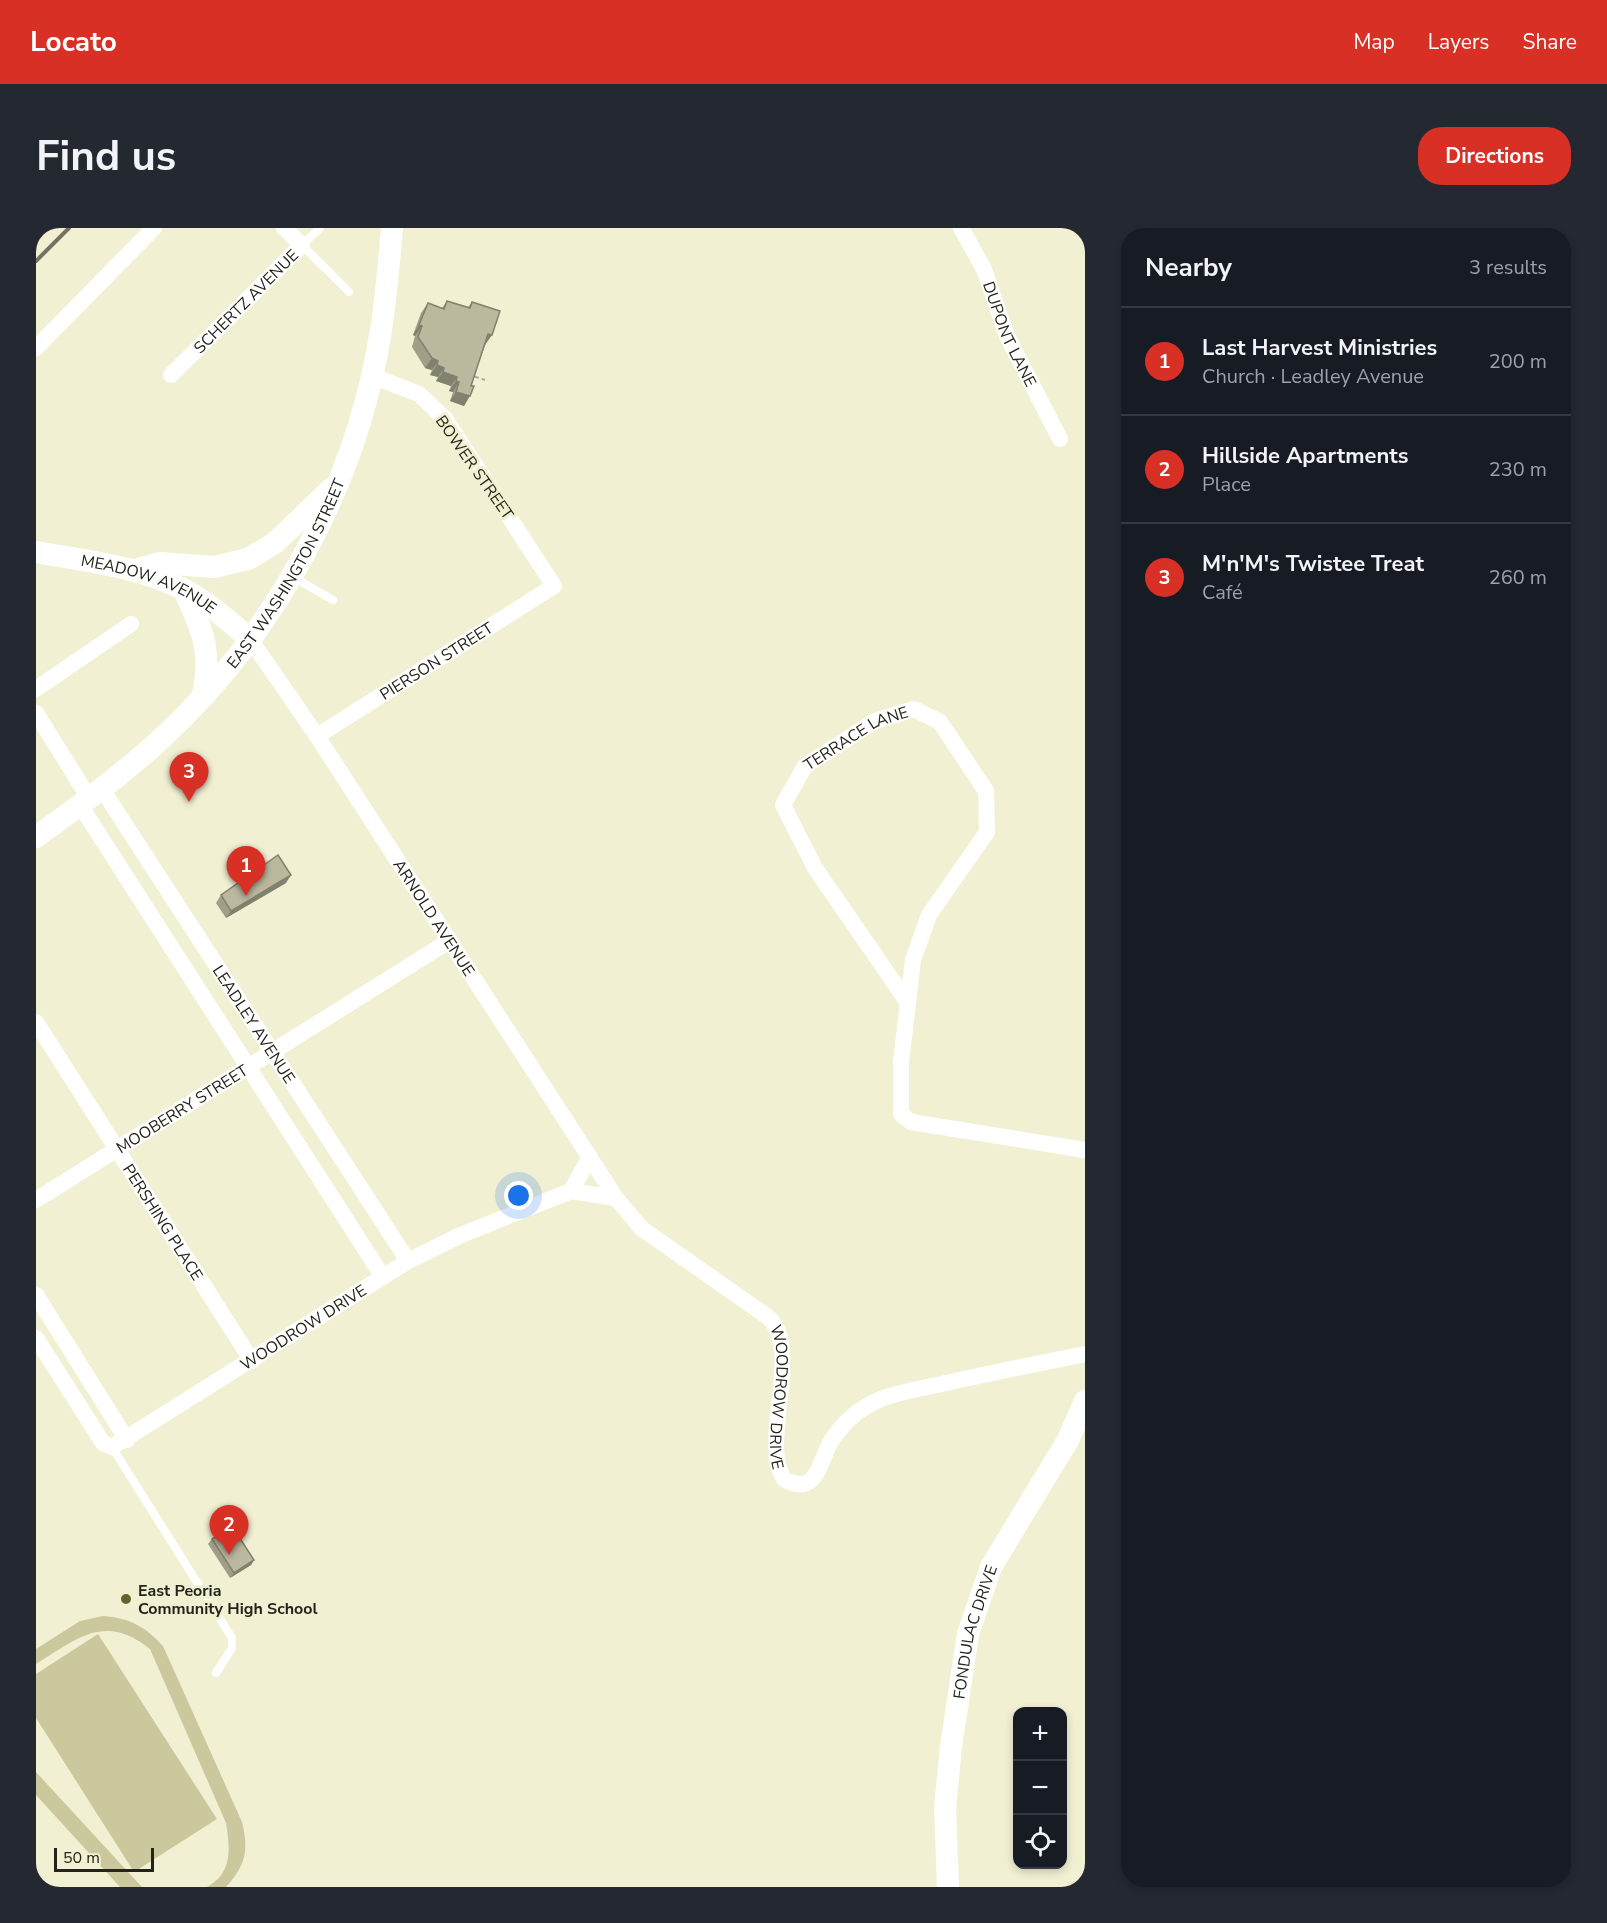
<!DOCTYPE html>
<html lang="en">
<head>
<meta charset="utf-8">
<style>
	:root { --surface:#171b24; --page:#242831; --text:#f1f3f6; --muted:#9ea1a6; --line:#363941; --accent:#d93025 }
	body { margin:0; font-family:"Nunito Sans",sans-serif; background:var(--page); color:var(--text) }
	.controls { position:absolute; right:18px; bottom:18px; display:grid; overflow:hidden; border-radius:12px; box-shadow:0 3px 9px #0003 }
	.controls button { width:54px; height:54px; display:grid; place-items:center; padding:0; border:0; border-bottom:2px solid var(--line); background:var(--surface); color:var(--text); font:30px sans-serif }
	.scale { position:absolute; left:18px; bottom:15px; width:100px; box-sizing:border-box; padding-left:6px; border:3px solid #242319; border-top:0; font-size:16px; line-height:21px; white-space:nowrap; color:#242319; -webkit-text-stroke:4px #f2f0d3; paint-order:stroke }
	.you { position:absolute; left:483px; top:968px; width:21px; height:21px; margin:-15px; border:4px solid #fff; border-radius:50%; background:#1a73e8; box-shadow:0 0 0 9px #1a73e833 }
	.badge { display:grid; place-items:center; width:39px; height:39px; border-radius:50%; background:var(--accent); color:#fff; font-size:20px; font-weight:700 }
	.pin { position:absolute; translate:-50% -50px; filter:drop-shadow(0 2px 3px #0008) }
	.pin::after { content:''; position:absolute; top:32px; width:21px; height:18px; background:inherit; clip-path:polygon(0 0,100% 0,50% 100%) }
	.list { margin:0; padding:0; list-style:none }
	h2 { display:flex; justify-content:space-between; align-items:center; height:78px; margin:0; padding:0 24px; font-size:26px }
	h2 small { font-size:20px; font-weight:400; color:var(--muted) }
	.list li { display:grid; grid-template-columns:39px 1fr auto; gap:18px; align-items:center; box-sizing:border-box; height:108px; padding:0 24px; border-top:2px solid var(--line) }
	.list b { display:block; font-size:22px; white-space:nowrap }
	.list p { margin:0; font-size:20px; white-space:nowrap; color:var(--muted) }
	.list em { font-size:20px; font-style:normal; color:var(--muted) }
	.icon { flex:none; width:33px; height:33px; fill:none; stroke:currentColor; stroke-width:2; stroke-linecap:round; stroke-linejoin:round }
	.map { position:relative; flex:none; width:1049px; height:1659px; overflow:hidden; border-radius:24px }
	header { display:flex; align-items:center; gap:36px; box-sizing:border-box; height:84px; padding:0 30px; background:var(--accent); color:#fff }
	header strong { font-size:28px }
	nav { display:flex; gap:33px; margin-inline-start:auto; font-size:21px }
	.intro { display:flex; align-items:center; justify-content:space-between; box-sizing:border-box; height:144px; padding:0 36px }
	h1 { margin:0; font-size:42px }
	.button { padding:15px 27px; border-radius:24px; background:var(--accent); color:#fff; font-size:21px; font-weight:700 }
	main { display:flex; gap:36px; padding:0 36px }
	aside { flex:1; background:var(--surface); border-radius:24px; box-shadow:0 3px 9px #0003 }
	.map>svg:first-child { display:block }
	.grass { fill:#cbc89d }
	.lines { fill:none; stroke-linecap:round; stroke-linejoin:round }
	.path { stroke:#abaa93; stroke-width:2; stroke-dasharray:6 3; stroke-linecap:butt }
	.lane { stroke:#fff; stroke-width:8 }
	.street { stroke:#fff; stroke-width:16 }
	.secondary { stroke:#fff; stroke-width:22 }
	.rail { stroke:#747361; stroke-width:4 }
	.wall { fill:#a09e87 }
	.shaded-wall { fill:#82816e }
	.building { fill:#bab89d; stroke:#82816e; stroke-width:1.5 }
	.poi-dot { fill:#66622e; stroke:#f2f0d3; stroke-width:2 }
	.labels { text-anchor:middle; stroke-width:6; stroke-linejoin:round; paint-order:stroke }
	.street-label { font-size:16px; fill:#242319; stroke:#f2f0d3 }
	.poi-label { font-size:16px; font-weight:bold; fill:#242319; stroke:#f2f0d3; text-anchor:start }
</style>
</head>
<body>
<header>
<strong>Locato</strong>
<nav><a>Map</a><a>Layers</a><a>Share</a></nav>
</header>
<div class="intro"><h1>Find us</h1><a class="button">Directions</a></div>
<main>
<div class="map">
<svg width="1049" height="1659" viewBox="0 0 1049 1659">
	<rect width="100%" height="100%" fill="#f2f0d3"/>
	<path class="grass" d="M67,1388C93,1390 109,1398 127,1418L206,1594C213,1622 210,1637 190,1659H171C197,1645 194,1620 190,1595L114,1421C69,1385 42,1410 0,1436V1421L44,1393Z
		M62,1406L181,1591L98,1644L0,1490V1446Z
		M0,1544L105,1658L106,1659H84L0,1567Z"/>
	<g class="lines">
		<path class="path" d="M437,148L449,152"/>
		<path class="lane" d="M284,0L266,17L313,64
			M257,349L297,372
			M76,1219L196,1410V1420L180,1445"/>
		<g class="street">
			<path id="s1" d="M925,0L948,41L971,108L1024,211"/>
			<path d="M0,120L118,0"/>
			<path id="s2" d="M135,147L266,17L248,0"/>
			<path id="s3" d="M214,411L281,508L580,970L605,1000L732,1089C768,1121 723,1216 748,1251C781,1270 784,1232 795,1213C805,1198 815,1187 831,1178C850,1166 878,1162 901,1157C950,1146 999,1136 1049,1126"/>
			<path d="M0,461L95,396"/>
			<path d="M0,485L53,570"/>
			<path id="s4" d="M281,508L518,358L410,192L383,166L336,148"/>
			<path id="s5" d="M66,561L372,1033"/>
			<path d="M44,577L347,1049"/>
			<path id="s6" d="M872,775L779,640L747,577L769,538L839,493L878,481L904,494L950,563L951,604L893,687L877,732L865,834V886L875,894L1049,922"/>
			<path id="s7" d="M0,794L216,1133"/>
			<path d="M535,963L554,929"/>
			<path id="s8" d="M0,972L413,713"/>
			<path d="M0,1067L91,1212"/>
			<path id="s9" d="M0,1110L67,1215L76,1219L372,1033L425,1007L535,963L580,970"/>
		</g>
		<g class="secondary">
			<path id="s10" d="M0,324C50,333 101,338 147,361C172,374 193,393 214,411"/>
			<path d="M99,342L123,335L178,339L212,331L239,315L294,262"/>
			<path d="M148,362C167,405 176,420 167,468"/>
			<path id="s11" d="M0,609C43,578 86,547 125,511C238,407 319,260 344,108C350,72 353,36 356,0"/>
			<path id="s12" d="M912,1659L909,1580L915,1519L932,1406L955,1339L1032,1212L1049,1173"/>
		</g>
		<path class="rail" d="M0,33L33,0"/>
	</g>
	<path class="wall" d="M411,73L432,79L436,74L449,117L428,178L414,173L417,164L413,163L415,158L400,153L402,149L394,147L396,142L389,140L376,119L379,108L377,107L385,85L392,75L406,80Z
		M250,655L190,690L180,675L185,667Z
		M176,1311L218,1332L215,1337L194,1350L172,1316Z"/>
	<path class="shaded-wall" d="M383,97L386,98L379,108L377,107Z
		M452,106L456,107L449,117L446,115Z
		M396,130L402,133L396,142L389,140Z
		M401,137L408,140L402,149L394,147Z
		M407,144L421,149L415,158L400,153Z
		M420,153L423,154L417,164L413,163Z
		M420,164L434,168L428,178L414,173Z
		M255,647L250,655L190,690L195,683Z
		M218,1332L215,1337L194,1350L198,1345Z"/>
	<path class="building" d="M411,73L434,80L436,74L464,83L456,107L452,106L435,158H438L434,168L420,164L423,154L420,153L421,149L407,144L408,140L401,137L402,133L396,130L382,109L386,98L383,97L392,75L408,81Z
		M242,627L255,647L195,683L185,667Z
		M196,1298L218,1332L198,1345L176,1311Z"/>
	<circle class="poi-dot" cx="90" cy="1371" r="6"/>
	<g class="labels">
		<g class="street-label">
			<text dy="6" stroke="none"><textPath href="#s2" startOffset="105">SCHERTZ AVENUE</textPath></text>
			<text dy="6" stroke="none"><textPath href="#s1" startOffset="117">DUPONT LANE</textPath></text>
			<text transform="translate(439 239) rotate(55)" y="6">BOWER STREET</text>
			<text dy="6" stroke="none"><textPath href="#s11" startOffset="368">EAST WASHINGTON STREET</textPath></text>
			<text dy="6" stroke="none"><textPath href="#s10" startOffset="118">MEADOW AVENUE</textPath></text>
			<text dy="6" stroke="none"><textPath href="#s4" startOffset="141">PIERSON STREET</textPath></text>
			<text dy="6" stroke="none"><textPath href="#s6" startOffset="338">TERRACE LANE</textPath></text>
			<text dy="6" stroke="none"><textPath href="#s3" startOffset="334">ARNOLD AVENUE</textPath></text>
			<text dy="6" stroke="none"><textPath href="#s5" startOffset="280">LEADLEY AVENUE</textPath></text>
			<text dy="6" stroke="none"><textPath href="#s8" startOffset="172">MOOBERRY STREET</textPath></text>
			<text dy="6" stroke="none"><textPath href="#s7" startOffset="237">PERSHING PLACE</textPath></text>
			<text dy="6" stroke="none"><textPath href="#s9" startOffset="360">WOODROW DRIVE</textPath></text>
			<text dy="6" stroke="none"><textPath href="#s3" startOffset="946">WOODROW DRIVE</textPath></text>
			<text dy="6" stroke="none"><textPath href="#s12" startOffset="258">FONDULAC DRIVE</textPath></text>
		</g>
		<g class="poi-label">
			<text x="102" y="1368">East Peoria<tspan x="102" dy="18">Community High School</tspan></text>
		</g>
	</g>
</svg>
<div class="controls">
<button>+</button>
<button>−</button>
<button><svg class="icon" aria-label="locate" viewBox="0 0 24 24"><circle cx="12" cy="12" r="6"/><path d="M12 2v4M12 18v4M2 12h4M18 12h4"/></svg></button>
</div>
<div class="scale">50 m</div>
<div class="you"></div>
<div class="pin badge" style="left:210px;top:668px">1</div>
<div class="pin badge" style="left:193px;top:1327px">2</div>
<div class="pin badge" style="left:153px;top:574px">3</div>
</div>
<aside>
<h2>Nearby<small>3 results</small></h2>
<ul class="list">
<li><span class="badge">1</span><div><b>Last Harvest Ministries</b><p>Church · Leadley Avenue</p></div><em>200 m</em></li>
<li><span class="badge">2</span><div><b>Hillside Apartments</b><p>Place</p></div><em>230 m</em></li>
<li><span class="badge">3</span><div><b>M'n'M's Twistee Treat</b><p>Café</p></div><em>260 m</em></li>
</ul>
</aside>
</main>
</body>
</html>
